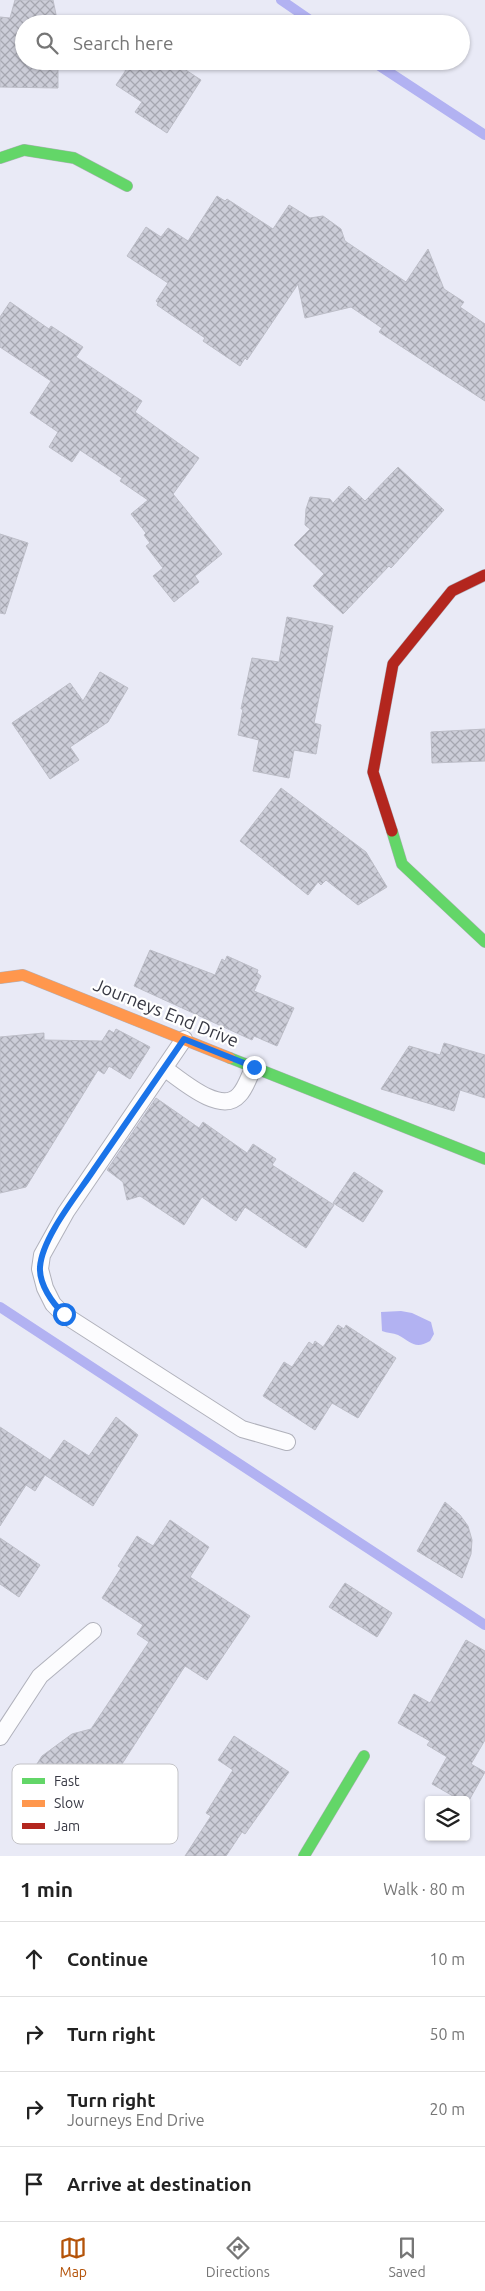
<!DOCTYPE html>
<html lang="en">
<head>
<meta charset="utf-8">
<style>
	:root { --surface:#fff; --page:#f2f2f2; --text:#222; --muted:#767676; --line:#e0e0e0; --accent:#b45309 }
	body { margin:0; font-family:Ubuntu,sans-serif; background:var(--page); color:var(--text) }
	.controls { position:absolute; right:15px; bottom:15px; display:grid; overflow:hidden; border-radius:5px; box-shadow:0 1px 4px #0004 }
	.controls button { width:45px; height:45px; display:grid; place-items:center; padding:0; border:0; border-bottom:1px solid var(--line); background:var(--surface); color:var(--text); font:25px sans-serif }
	.stop { position:absolute; width:15px; height:15px; margin:-11px; border:4px solid #1a73e8; border-radius:50%; background:#fff }
	.stop.end { background:#1a73e8; border-color:#fff; box-shadow:0 1px 5px #0008 }
	.list { margin:0; padding:0; list-style:none }
	h2 { display:flex; justify-content:space-between; align-items:center; height:65px; margin:0; padding:0 20px; font-size:21px }
	h2 small { font-size:16px; font-weight:400; color:var(--muted) }
	.list li { display:grid; grid-template-columns:32px 1fr auto; gap:15px; align-items:center; box-sizing:border-box; height:75px; padding:0 20px; border-top:1px solid var(--line) }
	.list b { display:block; font-size:19px; white-space:nowrap }
	.list p { margin:0; font-size:16px; white-space:nowrap; color:var(--muted) }
	.list em { font-size:16px; font-style:normal; color:var(--muted) }
	.icon { flex:none; width:28px; height:28px; fill:none; stroke:currentColor; stroke-width:2; stroke-linecap:round; stroke-linejoin:round }
	.map { position:relative; flex:none; width:485px; height:1856px; overflow:hidden }
	.search { position:absolute; background:var(--surface); box-shadow:0 1px 4px #0004; left:15px; right:15px; top:15px; height:55px; display:flex; align-items:center; gap:12px; box-sizing:border-box; padding:0 18px; border-radius:28px; color:var(--muted); font-size:19px }
	.sheet { height:365px; background:var(--surface) }
	nav { display:flex; justify-content:space-around; align-items:center; box-sizing:border-box; height:70px; border-top:1px solid var(--line); background:var(--surface); font-size:14px; color:var(--muted) }
	nav a { display:grid; justify-items:center; gap:2px }
	nav .on { color:var(--accent) }
	.map>svg:first-child { display:block }
	.water { fill:#b2b2f2 }
	.lines { fill:none; stroke-linecap:round; stroke-linejoin:round }
	.stream { stroke:#b2b2f2; stroke-width:10 }
	.building { fill:url(#building-cross-hatch); stroke:#bcbdc7 }
	.lane-casing { stroke:#b0b1bb; stroke-width:18 }
	.fast-casing { stroke:#b0b1bb; stroke-width:12 }
	.slow-casing { stroke:#b0b1bb; stroke-width:12 }
	.jam-casing { stroke:#b0b1bb; stroke-width:12 }
	.lane { stroke:#fcfcfe; stroke-width:16 }
	.fast { stroke:#63d668; stroke-width:11 }
	.slow { stroke:#ff974d; stroke-width:11 }
	.jam { stroke:#b3261e; stroke-width:11 }
	.route { stroke:#1a73e8; stroke-width:6 }
	.labels { text-anchor:middle; stroke-width:4.5; stroke-linejoin:round; paint-order:stroke }
	.street-label { font-size:18px; fill:#373843; stroke:#fff }
	.key { fill:#fff; stroke:#c3c3c7; stroke-width:1 }
	.key-label { font-size:14px; fill:#373843 }
</style>
</head>
<body>
<div class="map">
<svg width="485" height="1856" viewBox="0 0 485 1856">
	<defs>
		<pattern id="building-cross-hatch" width="8" height="8" patternUnits="userSpaceOnUse" patternTransform="scale(1.25)"><rect width="8" height="8" fill="#cccdd8"/><path d="M0 0l8 8M0 8l8-8" fill="none" stroke="#a6a7b1"/></pattern>
	</defs>
	<rect width="100%" height="100%" fill="#e9eaf6"/>
	<path class="water" d="M401,1311L412,1313L431,1322L434,1334L430,1341C415,1350 411,1342 398,1335C393,1333 387,1333 382,1331L381,1312Z"/>
	<g class="lines">
		<path class="stream" d="M281,0L316,24
			M372,61L485,135
			M0,1307L485,1625"/>
	</g>
	<path class="building" d="M15,0H53L58,24H24V61H58V88L0,87V17L10,18Z
		M119,61H172L201,80L167,133L135,112L142,102L116,85L126,70L115,68Z
		M217,196L225,201L227,199L273,229L289,205L310,218L323,216L341,229L345,241L406,282L428,249L444,289L464,302L460,307L485,324V401L379,332L382,328L351,307L305,318L298,284L247,360L245,358L240,366L203,341L205,338L157,305L158,303L156,301L168,283L127,256L146,227L161,237L168,228L188,241Z
		M10,302L49,329L51,326L83,347L76,357L142,401L135,412L199,458L173,494L222,554L195,576L199,582L174,602L153,576L163,568L146,546L150,543L144,535L146,533L131,514L148,500L120,481L122,478L80,450L72,462L49,447L58,432L30,413L51,381L0,347V317Z
		M398,467L444,510L391,568L389,566L343,614L313,586L324,574L294,545L310,529L305,525L306,509L310,497L330,499L333,503L349,486L365,501Z
		M0,534L28,543L5,614L0,613Z
		M287,617L333,626L314,723L321,725L316,754L294,750L289,778L253,771L259,740L238,735L243,709H241L252,658L279,662Z
		M100,672L128,688L108,722L70,747L79,760L50,779L12,723L70,683L83,701Z
		M485,729V761L432,763L431,732Z
		M281,788L366,852L387,887L358,905L326,880L321,885L318,882L308,895L240,841Z
		M150,950L215,975L222,959L225,961L227,956L258,970L257,973L261,976L254,991L294,1008L277,1046L254,1036L252,1040L134,986Z
		M116,1029L150,1047L130,1079L109,1066L104,1074L98,1070L26,1187L0,1193V1037L44,1033V1040L102,1041L109,1030L114,1033Z
		M444,1043L485,1055V1098L460,1090L454,1111L381,1089L409,1046L440,1055Z
		M156,1098L199,1128L203,1122L247,1153L253,1144L276,1159L272,1165L334,1205L306,1248L245,1207L236,1221L202,1197L184,1225L140,1196L127,1200L123,1182L107,1170Z
		M354,1172L383,1191L363,1222L333,1203Z
		M338,1325L344,1329L346,1325L396,1358L358,1418L332,1403L315,1430L263,1396L284,1362L292,1367L309,1342L313,1345L315,1341L323,1347Z
		M116,1417L138,1435L93,1506L45,1475L35,1491L26,1485L0,1526V1427L50,1460L64,1440L89,1456Z
		M445,1502L460,1515L468,1526L472,1540L471,1554L462,1578L417,1551Z
		M170,1520L209,1547L190,1577L250,1616L207,1680L185,1666L77,1834L17,1795L42,1756L72,1734L91,1729L149,1642L137,1634L143,1625L102,1598L121,1568L118,1566L137,1536L153,1546Z
		M0,1538L40,1565L19,1597L0,1584Z
		M345,1583L392,1613L377,1637L329,1607Z
		M466,1640L485,1651V1740L471,1764L485,1772L467,1804L466,1800H460L432,1784L447,1757L427,1745L430,1741L398,1723L414,1694L430,1703Z
		M234,1736L289,1772L245,1834L242,1832L226,1856H185L211,1816L206,1813L233,1770L218,1760Z"/>
	<g class="lines">
		<defs>
			<path id="lane" d="M184,1039L66,1212L42,1255L40,1269L45,1288L53,1304L63,1314L242,1429L287,1442
				M164,1068C180,1079 221,1116 239,1095C246,1088 249,1076 254,1067
				M0,1737L40,1676L93,1631"/>
			<path id="fast" d="M0,158L24,150L74,158L127,186
				M392,831L402,864L485,942
				M230,1058L485,1159
				M304,1856L364,1756"/>
			<path id="slow" d="M0,978L23,975L230,1058"/>
			<path id="jam" d="M392,831L373,772L393,664L452,591L485,575"/>
		</defs>
		<use href="#lane" class="lane-casing"/>
		<use href="#fast" class="fast-casing"/>
		<use href="#slow" class="slow-casing"/>
		<use href="#jam" class="jam-casing"/>
		<use href="#lane" class="lane"/>
		<use href="#fast" class="fast"/>
		<use href="#slow" class="slow"/>
		<use href="#jam" class="jam"/>
	</g>
	<g class="lines">
		<path class="route" d="M64,1314C52,1303 39,1284 40,1267C42,1237 78,1194 95,1168C125,1125 154,1082 184,1039L254,1067"/>
	</g>
	<g class="labels">
		<g class="street-label">
			<text transform="translate(166 1013) rotate(22)" y="6">Journeys End Drive</text>
		</g>
	</g>
	<rect x="12" y="1764" width="166" height="80" rx="8" class="key"/>
	<rect x="22" y="1778" width="23" height="6" fill="#63d668"/>
	<rect x="22" y="1800" width="23" height="7" fill="#ff974d"/>
	<rect x="22" y="1823" width="23" height="6" fill="#b3261e"/>
	<g class="key-label">
		<text x="54" y="1786">Fast</text>
		<text x="54" y="1808">Slow</text>
		<text x="54" y="1831">Jam</text>
	</g>
</svg>
<div class="controls">
<button><svg class="icon" aria-label="layers" viewBox="0 0 24 24"><path d="M12 4l9 5-9 5-9-5zM3 14l9 5 9-5"/></svg></button>
</div>
<div class="stop" style="left:64px;top:1314px"></div>
<div class="stop end" style="left:254px;top:1067px"></div>
<div class="search"><svg class="icon" aria-label="search" viewBox="0 0 24 24"><circle cx="10" cy="10" r="6"/><path d="M15 15l6 6"/></svg>Search here</div>
</div>
<section class="sheet">
<h2>1 min<small>Walk · 80 m</small></h2>
<ul class="list">
<li><svg class="icon" aria-label="ahead" viewBox="0 0 24 24"><path d="M12 20V5M6 11l6-6 6 6"/></svg><div><b>Continue</b></div><em>10 m</em></li>
<li><svg class="icon" aria-label="right" viewBox="0 0 24 24"><path d="M7 20v-9h11M14 6l5 5-5 5"/></svg><div><b>Turn right</b></div><em>50 m</em></li>
<li><svg class="icon" aria-label="right" viewBox="0 0 24 24"><path d="M7 20v-9h11M14 6l5 5-5 5"/></svg><div><b>Turn right</b><p>Journeys End Drive</p></div><em>20 m</em></li>
<li><svg class="icon" aria-label="arrive" viewBox="0 0 24 24"><path d="M6 21V4h12l-3 4 3 4H6"/></svg><div><b>Arrive at destination</b></div></li>
</ul>
</section>
<nav>
<a class="on"><svg class="icon" aria-label="map" viewBox="0 0 24 24"><path d="M3 6l6-2 6 2 6-2v14l-6 2-6-2-6 2zM9 4v14M15 6v14"/></svg>Map</a>
<a><svg class="icon" aria-label="directions" viewBox="0 0 24 24"><path d="M12 3l9 9-9 9-9-9zM9 14v-3h6M13 9l2 2-2 2"/></svg>Directions</a>
<a><svg class="icon" aria-label="saved" viewBox="0 0 24 24"><path d="M7 4h10v16l-5-4-5 4z"/></svg>Saved</a>
</nav>
</body>
</html>
